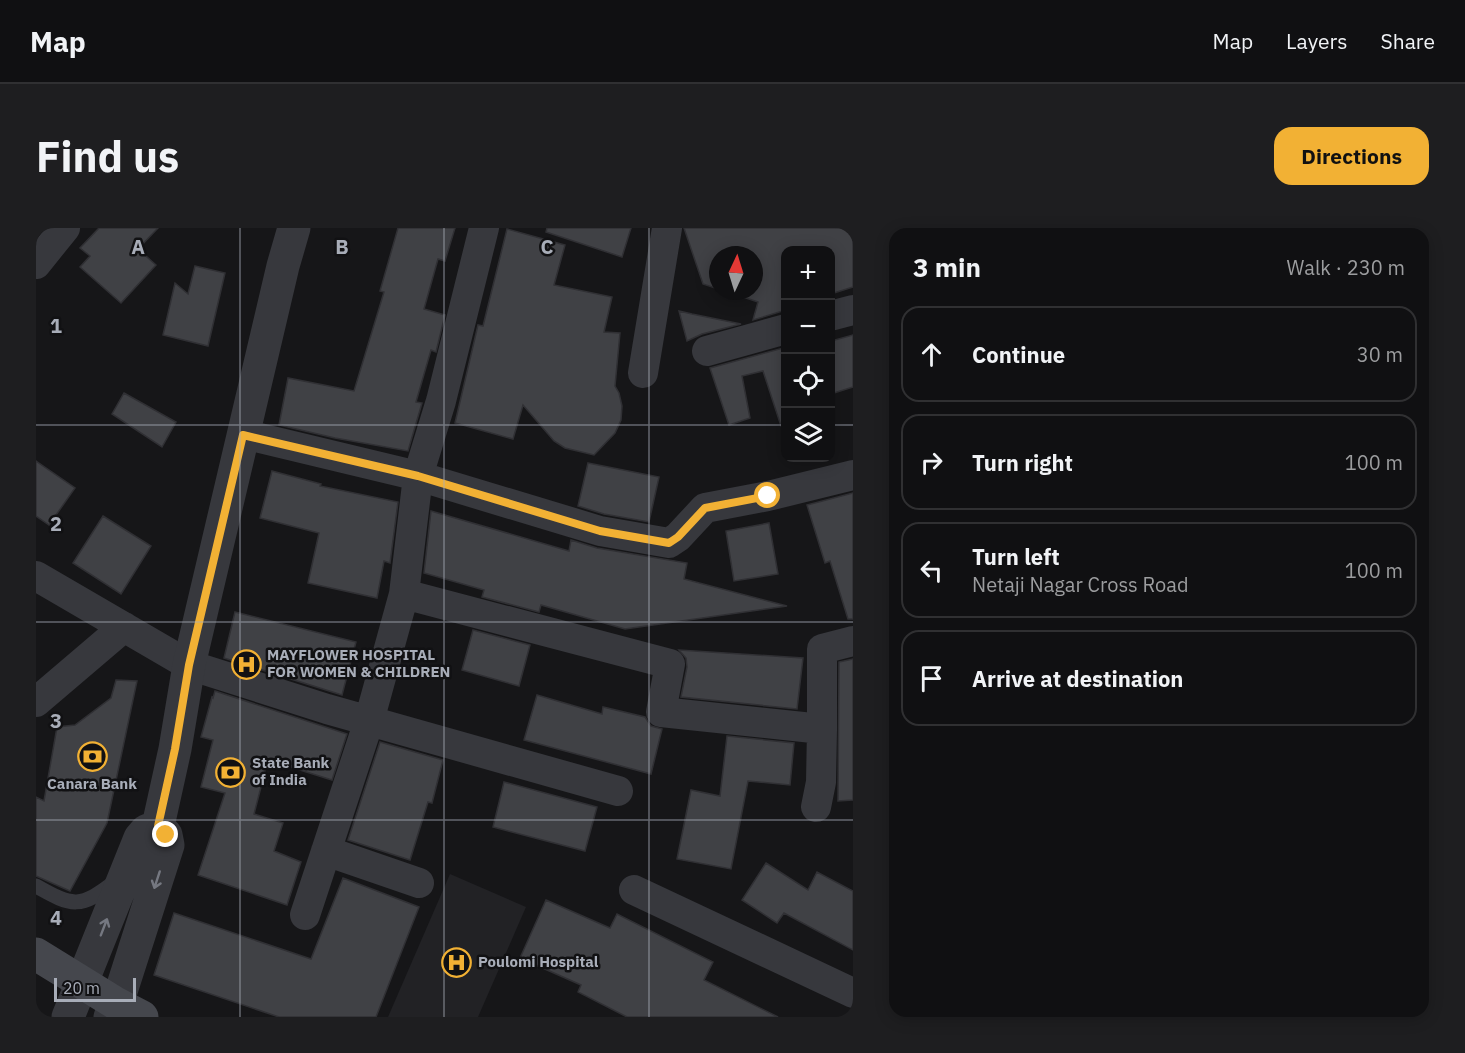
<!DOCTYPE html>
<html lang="en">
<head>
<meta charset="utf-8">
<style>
	:root { --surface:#101012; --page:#1e1e20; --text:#f1f3f6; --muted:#9c9d9f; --line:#303032; --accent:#f2b134 }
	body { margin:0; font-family:"IBM Plex Sans",sans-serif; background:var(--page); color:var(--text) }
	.controls { position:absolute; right:18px; top:18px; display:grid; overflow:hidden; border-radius:12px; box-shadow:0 3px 15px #0003 }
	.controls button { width:54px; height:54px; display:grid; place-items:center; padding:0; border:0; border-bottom:2px solid var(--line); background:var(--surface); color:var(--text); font:30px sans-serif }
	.compass { position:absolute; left:673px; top:18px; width:54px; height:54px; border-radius:50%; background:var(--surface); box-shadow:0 3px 15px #0003; rotate:4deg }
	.scale { position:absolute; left:18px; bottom:15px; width:82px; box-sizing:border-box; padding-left:6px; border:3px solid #a8adb8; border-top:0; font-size:16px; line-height:21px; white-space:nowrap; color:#a8adb8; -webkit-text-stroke:4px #111113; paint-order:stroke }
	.stop { position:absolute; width:18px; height:18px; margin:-14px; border:4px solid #f2b134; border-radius:50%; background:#fff }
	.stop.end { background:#f2b134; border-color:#fff; box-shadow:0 2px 6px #0008 }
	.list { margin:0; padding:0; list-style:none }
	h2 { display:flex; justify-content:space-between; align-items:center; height:78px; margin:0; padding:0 24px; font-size:26px }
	h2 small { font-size:20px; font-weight:400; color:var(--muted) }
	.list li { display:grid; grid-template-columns:39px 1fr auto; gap:18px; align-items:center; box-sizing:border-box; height:96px; margin:0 12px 12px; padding:0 12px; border:2px solid var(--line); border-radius:18px }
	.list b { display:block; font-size:22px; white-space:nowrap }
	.list p { margin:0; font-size:20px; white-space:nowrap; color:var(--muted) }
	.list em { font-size:20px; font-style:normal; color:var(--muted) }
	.icon { flex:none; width:33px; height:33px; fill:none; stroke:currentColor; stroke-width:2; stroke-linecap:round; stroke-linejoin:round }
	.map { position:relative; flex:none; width:817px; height:789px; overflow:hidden; border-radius:18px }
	header { display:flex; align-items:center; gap:36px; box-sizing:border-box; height:84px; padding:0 30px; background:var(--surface); border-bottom:2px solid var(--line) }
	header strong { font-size:28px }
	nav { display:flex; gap:33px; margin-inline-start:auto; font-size:21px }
	.intro { display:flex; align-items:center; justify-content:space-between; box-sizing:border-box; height:144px; padding:0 36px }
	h1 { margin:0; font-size:42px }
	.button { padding:15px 27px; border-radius:18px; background:var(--accent); color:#111; font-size:21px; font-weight:700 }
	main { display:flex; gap:36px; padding:0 36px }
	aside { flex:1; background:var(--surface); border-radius:18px; box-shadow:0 3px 15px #0003 }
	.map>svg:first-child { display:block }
	.built { fill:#222225 }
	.building { fill:#404145; stroke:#303034; stroke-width:1.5 }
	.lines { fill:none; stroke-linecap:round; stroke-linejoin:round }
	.service { stroke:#37383d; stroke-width:15 }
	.minor { stroke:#37383d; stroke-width:30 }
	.tertiary { stroke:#37383d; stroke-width:33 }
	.secondary { stroke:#45474d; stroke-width:33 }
	.oneway { stroke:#757881 }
	.route { stroke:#f2b134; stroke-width:8 }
	.grid { fill:none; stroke:#a8adb8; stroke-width:1.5; stroke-opacity:0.55 }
	.labels { text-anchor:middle; stroke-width:5; stroke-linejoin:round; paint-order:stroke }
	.poi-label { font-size:15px; font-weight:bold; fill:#a8adb8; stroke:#111113; text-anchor:start }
	.grid-label { font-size:20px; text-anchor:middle; font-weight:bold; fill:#a8adb8; stroke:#111113; stroke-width:5; stroke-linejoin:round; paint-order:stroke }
</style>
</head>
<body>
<header>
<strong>Map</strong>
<nav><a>Map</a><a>Layers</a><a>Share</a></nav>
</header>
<div class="intro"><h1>Find us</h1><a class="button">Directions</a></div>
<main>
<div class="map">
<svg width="817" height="789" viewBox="0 0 817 789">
	<rect width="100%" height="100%" fill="#161618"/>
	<path class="built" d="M414,646L490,679L442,789H352Z"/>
	<path class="building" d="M63,0H122L102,21L120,37L85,75L44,39L54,28L44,20Z
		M362,0H419L409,33L402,31L388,81L409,87L400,124L395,122L380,174L386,175L372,223L299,210L243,197L252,150L318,163L348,64L344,63Z
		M511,0H595L586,29L510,4Z
		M648,0H817V59L795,66V22H750V82L717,92L722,74L689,63H718V27H682V61L667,56Z
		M471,1L529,17L518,57L576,69L568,104L584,105L579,158L583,165L586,178L585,192L579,205L558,227L529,220L518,213L487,177L477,211L419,195L442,97L447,98Z
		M159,38L189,45L172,118L127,107L139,55L152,66Z
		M643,83L656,86L705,96L666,106L651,113Z
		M817,107V159L795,166V113Z
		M747,120L750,125V197L745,198L727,143L706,148L714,190L693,197L674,140Z
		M88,165L140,194L126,219L76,186Z
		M0,233L39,260L13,297L0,288Z
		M552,235L623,249L613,294L568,286L542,278Z
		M236,243L285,256L284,258L362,274L354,335L348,333L341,370L272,355L283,305L224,290Z
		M817,265V391H812L794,333L789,335L771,277Z
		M395,283L533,323L535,312L561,320L651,335L648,351L751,378L589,401L505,377L503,384L446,369L448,362L388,345Z
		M67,288L115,318L85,366L37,335Z
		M733,295L742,346L698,353L690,303Z
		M199,384L320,414L306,467L188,430Z
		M437,402L494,417L483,458L426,442Z
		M643,422L767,430L761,481L645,469L651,439L650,430Z
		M817,431V572L802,573L803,434Z
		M80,452L101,453L71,595L34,663L0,648V569L8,573L21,499L39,497L75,470Z
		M179,463L311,506L296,552L232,532L218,586L247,595L238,623L265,634L251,677L162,647L189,565L165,559L177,512L165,509L176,469L177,470Z
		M501,467L566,486L567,479L609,489L615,498L626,501L615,546L488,512Z
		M691,508L758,515L754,557L712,553L695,641L641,631L655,562L684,568Z
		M344,514L407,532L396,575L392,574L374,632L312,612Z
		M468,554L561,579L549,623L457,599Z
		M730,635L772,662L781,644L817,663V722L748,685L741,695L706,672Z
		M307,650L383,679L340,789H243L118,747L138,685L275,731Z
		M510,672L574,700L581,686L677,734L668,752L742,789H591L542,764L545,757L484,730Z"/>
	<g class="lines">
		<path class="service" d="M0,658C37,679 44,681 80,653"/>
		<path class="minor" d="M0,36L29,0
			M794,88L817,82
			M671,123L750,101
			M607,145L631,0
			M207,206L382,248L564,303L633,315L642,309L669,280L732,268L817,247
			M0,348L153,437L291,481L582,563
			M368,366L634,436L625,484L786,501V421L817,413
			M0,474L88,399
			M780,579L785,554L786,501
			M290,623L383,655
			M598,662L817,765
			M269,687L333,493L368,366L382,248L405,173L448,0"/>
		<path class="tertiary" d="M122,598L139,521L153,437L247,38L258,0
			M32,789L104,610L110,603L122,598
			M74,789L81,776L132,617L130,607L122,598"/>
		<path class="secondary" d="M0,726L81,776L106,789"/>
	</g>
	<defs><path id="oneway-shaft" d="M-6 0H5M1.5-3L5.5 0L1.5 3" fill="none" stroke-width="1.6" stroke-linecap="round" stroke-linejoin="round" transform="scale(1.5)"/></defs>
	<g class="oneway">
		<use href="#oneway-shaft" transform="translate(121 652) rotate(108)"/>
		<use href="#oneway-shaft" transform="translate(68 699) rotate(-69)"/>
	</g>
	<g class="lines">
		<path class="route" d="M130,607L122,598L139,521L153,437L207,207L382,248L564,303L633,315L642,309L669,280L732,268"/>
	</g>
	<path class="grid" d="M204,0V789M408,0V789M613,0V789M0,197H750M794,197H817M0,394H817M0,592H817"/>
	<defs>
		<symbol id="hospital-ring" viewBox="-11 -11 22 22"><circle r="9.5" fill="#111113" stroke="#f2b134" stroke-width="1.5"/><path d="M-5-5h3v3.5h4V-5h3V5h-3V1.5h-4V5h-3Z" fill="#f2b134"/></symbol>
		<symbol id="bank-ring" viewBox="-11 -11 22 22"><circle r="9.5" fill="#111113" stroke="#f2b134" stroke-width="1.5"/><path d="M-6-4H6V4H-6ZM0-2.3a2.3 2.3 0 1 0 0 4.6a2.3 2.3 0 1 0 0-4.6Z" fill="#f2b134"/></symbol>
	</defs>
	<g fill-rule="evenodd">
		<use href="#hospital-ring" x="194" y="420" width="33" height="33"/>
		<use href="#bank-ring" x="40" y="512" width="33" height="33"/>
		<use href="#bank-ring" x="178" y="528" width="33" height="33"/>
		<use href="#hospital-ring" x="404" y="718" width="33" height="33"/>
	</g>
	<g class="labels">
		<g class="poi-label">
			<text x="231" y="432">MAYFLOWER HOSPITAL<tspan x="231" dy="17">FOR WOMEN &amp; CHILDREN</tspan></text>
			<text x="216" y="540">State Bank<tspan x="216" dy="17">of India</tspan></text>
			<text x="56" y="561" text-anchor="middle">Canara Bank</text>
			<text x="442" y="739">Poulomi Hospital</text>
		</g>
	</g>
	<g class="grid-label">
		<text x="102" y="26">A</text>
		<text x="306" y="26">B</text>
		<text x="511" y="26">C</text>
		<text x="20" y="105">1</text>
		<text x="20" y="303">2</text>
		<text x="20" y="500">3</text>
		<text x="20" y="697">4</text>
	</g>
</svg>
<div class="controls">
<button>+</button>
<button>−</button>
<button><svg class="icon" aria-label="locate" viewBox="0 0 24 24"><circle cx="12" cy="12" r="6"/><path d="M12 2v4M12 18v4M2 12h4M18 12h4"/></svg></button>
<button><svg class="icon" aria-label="layers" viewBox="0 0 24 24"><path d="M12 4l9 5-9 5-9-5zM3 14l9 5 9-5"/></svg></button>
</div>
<svg class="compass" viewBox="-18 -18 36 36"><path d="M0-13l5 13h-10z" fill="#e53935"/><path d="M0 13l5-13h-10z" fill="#9c9d9f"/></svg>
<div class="scale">20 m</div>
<div class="stop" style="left:732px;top:268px"></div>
<div class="stop end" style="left:130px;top:607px"></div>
</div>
<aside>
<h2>3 min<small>Walk · 230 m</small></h2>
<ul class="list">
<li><svg class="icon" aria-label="ahead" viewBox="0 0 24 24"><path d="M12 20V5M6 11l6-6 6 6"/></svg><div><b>Continue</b></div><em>30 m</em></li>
<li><svg class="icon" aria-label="right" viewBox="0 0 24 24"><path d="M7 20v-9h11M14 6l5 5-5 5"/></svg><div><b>Turn right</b></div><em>100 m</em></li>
<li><svg class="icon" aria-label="left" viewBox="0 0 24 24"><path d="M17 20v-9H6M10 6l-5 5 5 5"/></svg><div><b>Turn left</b><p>Netaji Nagar Cross Road</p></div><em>100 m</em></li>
<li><svg class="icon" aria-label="arrive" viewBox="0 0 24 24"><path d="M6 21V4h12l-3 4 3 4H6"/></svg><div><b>Arrive at destination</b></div></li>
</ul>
</aside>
</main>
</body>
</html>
